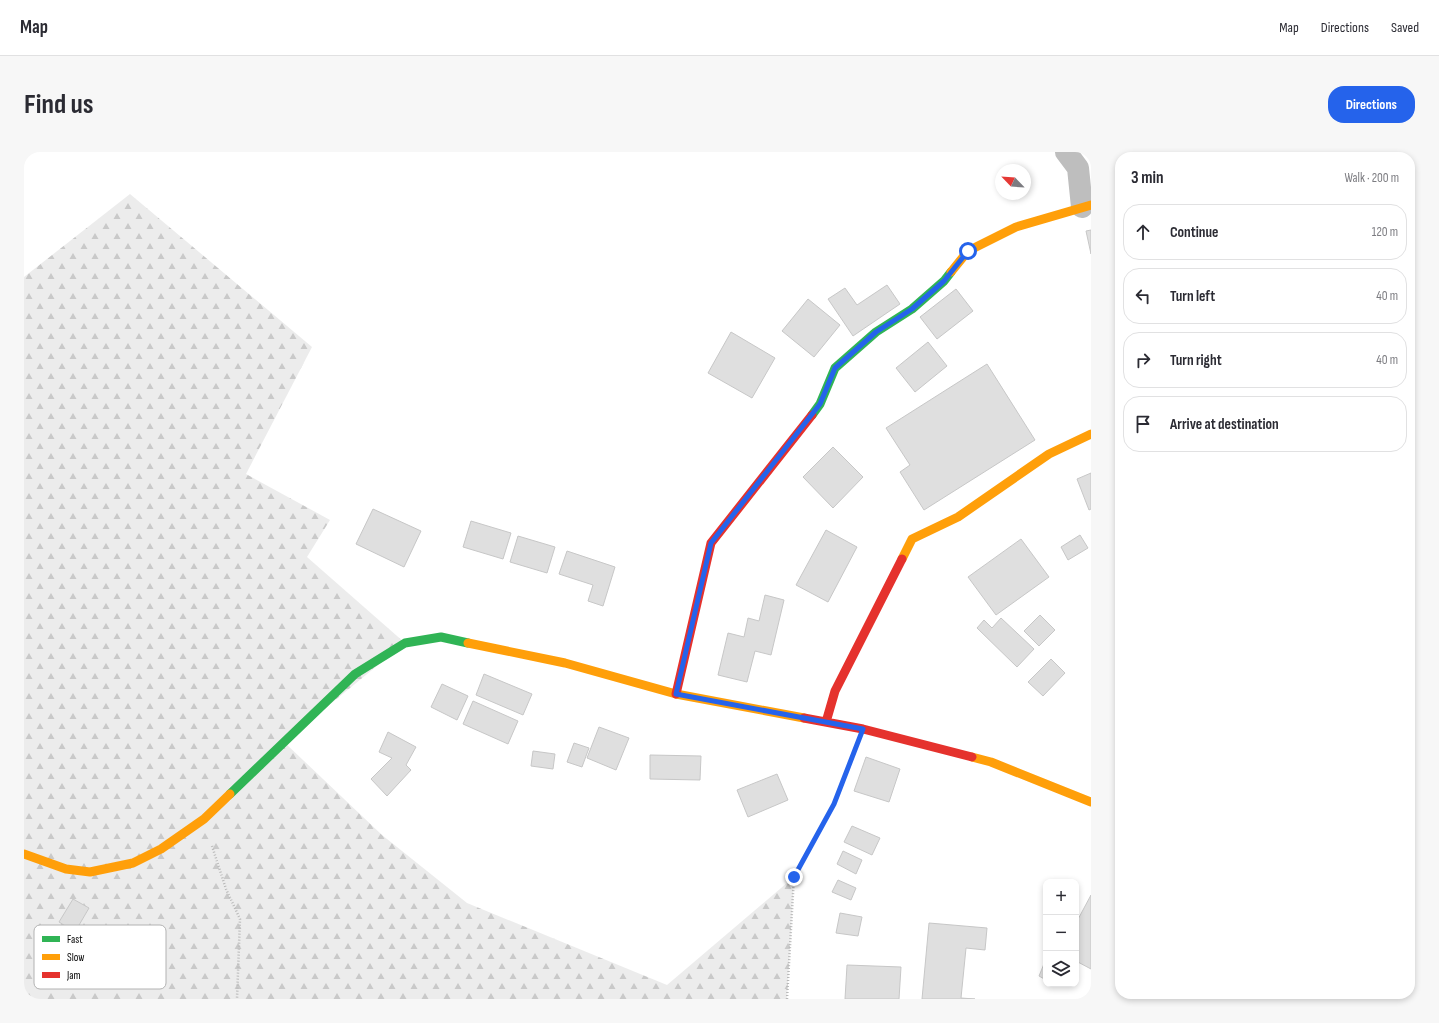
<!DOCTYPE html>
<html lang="en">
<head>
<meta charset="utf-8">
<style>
	:root { --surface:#fff; --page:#f7f7f7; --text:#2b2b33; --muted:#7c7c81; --line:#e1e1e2; --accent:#2563eb }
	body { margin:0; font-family:"Sofia Sans Condensed",sans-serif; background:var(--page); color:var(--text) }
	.controls { position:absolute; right:12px; bottom:12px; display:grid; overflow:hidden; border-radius:8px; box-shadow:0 2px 6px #0003 }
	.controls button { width:36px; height:36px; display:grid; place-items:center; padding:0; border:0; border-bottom:1px solid var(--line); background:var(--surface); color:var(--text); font:20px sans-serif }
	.compass { position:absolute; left:971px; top:12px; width:36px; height:36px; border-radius:50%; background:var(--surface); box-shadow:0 2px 6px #0003; rotate:295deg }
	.stop { position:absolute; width:12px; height:12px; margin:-9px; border:3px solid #2563eb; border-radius:50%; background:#fff }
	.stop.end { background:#2563eb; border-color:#fff; box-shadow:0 1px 4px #0008 }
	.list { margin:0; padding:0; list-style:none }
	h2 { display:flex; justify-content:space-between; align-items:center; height:52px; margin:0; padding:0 16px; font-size:17px }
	h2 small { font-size:13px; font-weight:400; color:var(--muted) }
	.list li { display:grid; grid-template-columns:26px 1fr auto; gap:12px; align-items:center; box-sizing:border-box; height:56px; margin:0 8px 8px; padding:0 8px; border:1px solid var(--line); border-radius:16px }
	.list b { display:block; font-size:15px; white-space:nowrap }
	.list em { font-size:13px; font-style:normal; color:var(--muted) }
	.icon { flex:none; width:22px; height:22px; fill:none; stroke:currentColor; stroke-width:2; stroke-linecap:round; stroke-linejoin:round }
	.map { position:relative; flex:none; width:1067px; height:847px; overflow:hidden; border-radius:16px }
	header { display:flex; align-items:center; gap:24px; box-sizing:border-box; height:56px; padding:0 20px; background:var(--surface); border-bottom:1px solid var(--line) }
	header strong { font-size:19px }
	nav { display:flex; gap:22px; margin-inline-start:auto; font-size:14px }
	.intro { display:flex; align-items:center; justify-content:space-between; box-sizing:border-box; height:96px; padding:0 24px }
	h1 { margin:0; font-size:28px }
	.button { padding:10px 18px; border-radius:16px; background:var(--accent); color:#fff; font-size:14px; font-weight:700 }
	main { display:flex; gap:24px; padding:0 24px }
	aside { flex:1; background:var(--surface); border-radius:16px; box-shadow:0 2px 6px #0003 }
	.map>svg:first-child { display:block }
	.forest { fill:url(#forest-firs) }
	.building { fill:#dfdfdf; stroke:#c7c7c7 }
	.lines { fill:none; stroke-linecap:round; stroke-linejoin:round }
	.path { stroke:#b9b9b9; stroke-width:2.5; stroke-dasharray:1 2; stroke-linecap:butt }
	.street { stroke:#bebebe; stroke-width:22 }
	.fast { stroke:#30b455; stroke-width:9 }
	.slow { stroke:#ff9f0a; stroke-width:9 }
	.jam { stroke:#e5322d; stroke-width:9 }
	.route { stroke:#2563eb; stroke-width:5 }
	.key { fill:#fff; stroke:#b2b2b2; stroke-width:1 }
	.key-label { font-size:11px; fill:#000 }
</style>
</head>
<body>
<header>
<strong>Map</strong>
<nav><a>Map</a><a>Directions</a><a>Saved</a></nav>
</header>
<div class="intro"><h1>Find us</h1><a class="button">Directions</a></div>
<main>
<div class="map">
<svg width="1067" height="847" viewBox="0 0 1067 847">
	<defs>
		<pattern id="forest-firs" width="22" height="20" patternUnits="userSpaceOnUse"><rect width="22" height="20" fill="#ececec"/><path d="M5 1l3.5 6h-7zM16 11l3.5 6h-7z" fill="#c9c9c9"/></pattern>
	</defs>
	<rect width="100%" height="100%" fill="#fff"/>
	<path class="forest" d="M106,42L288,195L222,322L306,368L283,405L381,491L260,590L358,683L443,751L643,833L770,725L763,847H0V125Z"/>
	<path class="building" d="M1067,78V102L1062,79Z
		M863,133L876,152L829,184L804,147L821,136L833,153Z
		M932,137L949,159L913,187L896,165Z
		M784,147L816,173L790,205L758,179Z
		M707,180L751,206L728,246L684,221Z
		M904,190L923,214L891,240L872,216Z
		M963,212L1011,288L900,358L876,320L886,313L862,276Z
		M809,295L839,325L809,356L779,325Z
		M1067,321V357L1065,358L1053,327Z
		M349,357L397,379L380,415L332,392Z
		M447,369L487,381L479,407L439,395Z
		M802,378L833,395L804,450L772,433Z
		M1056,383L1064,396L1044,408L1037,395Z
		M494,384L531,395L523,421L486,410Z
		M997,387L1025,425L972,463L944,425Z
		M543,399L591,415L579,454L564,449L569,433L535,422Z
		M741,443L760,448L747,503L731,499L723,530L694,523L704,481L720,485L724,466L735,469Z
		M1016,463L1031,478L1015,494L1000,479Z
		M977,466L1010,497L993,515L953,476L960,468L968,476Z
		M1027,507L1041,521L1019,544L1004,530Z
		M460,522L508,542L499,563L452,543Z
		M418,532L444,544L433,568L407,555Z
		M449,549L494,569L484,592L439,572Z
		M575,575L605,586L592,618L563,606Z
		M364,580L392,595L382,613L387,618L363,644L347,627L368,606L355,600Z
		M550,591L565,596L558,615L543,610Z
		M509,599L531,602L529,617L507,614Z
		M626,603L677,604L676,628L626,627Z
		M842,605L876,617L865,650L830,639Z
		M753,622L764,648L724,665L713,638Z
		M828,674L856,686L848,703L820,690Z
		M819,699L838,708L832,722L813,712Z
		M814,728L832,736L827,748L808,740Z
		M1067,743V817L1052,809V771Z
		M49,747L65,756L51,780L35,770Z
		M816,761L838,765L834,784L812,781Z
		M905,771L963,776L961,798L942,796L937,846L951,847H898Z
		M1022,807V828L1015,824Z
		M823,813L877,815L875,847H821Z"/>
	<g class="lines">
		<path class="path" d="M188,694L202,737L216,767L213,847
			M763,847L770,725L810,652L830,602"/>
		<path class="street" d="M1042,0L1054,16L1058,55"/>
		<path class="fast" d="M788,263L796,252L811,216L852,180L888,157L920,129L927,120
			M206,642L331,522L381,491L417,485L444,491"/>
		<path class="slow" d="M927,120L944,99L992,75L1067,53
			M878,407L888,387L934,365L1025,302L1067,282
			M444,491L541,511L652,542L780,566
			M948,605L967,610L1067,650
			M0,702L42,717L66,720L109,711L137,697L180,667L206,642"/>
		<path class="jam" d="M652,542L687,391L788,263
			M780,566L839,577L948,605
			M802,570L811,539L878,407"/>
	</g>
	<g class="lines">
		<path class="route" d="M770,725L810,652L839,577L652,542L687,391L796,252L811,216L852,180L888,157L920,129L944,99"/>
	</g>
	<rect x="10" y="773" width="132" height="64" rx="6" class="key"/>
	<rect x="18" y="784" width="18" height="6" fill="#30b455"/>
	<rect x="18" y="802" width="18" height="6" fill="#ff9f0a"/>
	<rect x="18" y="820" width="18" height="6" fill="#e5322d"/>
	<g class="key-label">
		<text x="43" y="791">Fast</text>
		<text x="43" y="809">Slow</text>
		<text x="43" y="827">Jam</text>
	</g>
</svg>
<div class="controls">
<button>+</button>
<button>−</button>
<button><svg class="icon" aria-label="layers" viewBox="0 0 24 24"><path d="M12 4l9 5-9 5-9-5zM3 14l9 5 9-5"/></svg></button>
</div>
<svg class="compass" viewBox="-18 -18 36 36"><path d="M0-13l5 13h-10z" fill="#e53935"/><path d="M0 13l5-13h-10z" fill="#7c7c81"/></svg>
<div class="stop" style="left:944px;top:99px"></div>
<div class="stop end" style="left:770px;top:725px"></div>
</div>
<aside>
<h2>3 min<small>Walk · 200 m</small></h2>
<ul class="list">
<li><svg class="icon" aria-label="ahead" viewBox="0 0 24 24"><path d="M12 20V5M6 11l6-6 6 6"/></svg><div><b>Continue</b></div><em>120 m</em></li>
<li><svg class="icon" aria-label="left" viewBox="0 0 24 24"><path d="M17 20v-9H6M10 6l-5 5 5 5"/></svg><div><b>Turn left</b></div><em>40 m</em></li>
<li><svg class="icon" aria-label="right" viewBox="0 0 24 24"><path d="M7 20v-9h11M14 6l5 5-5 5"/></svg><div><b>Turn right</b></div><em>40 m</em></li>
<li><svg class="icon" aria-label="arrive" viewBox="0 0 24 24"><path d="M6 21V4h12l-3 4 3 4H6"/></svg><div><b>Arrive at destination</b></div></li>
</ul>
</aside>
</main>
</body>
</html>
